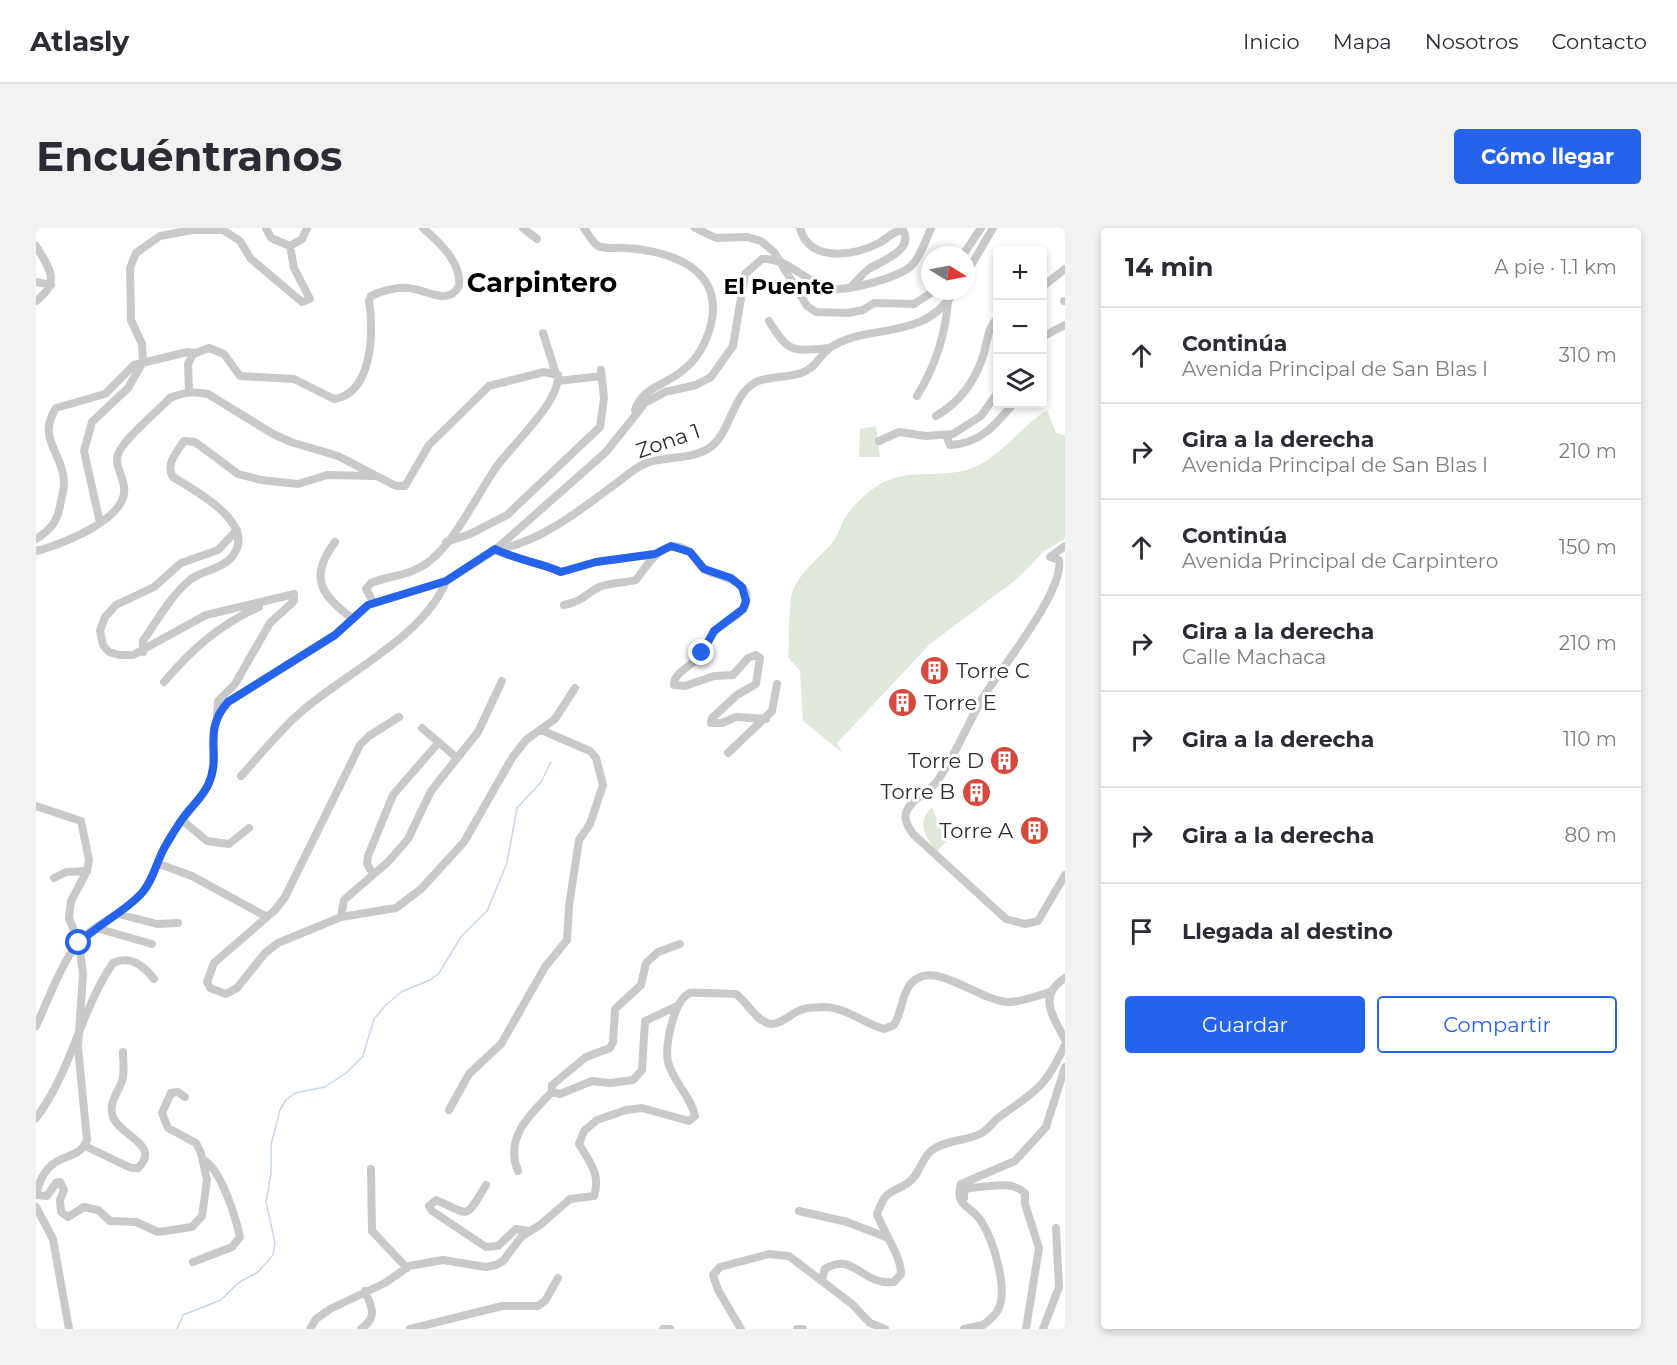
<!DOCTYPE html>
<html lang="es">
<head>
<meta charset="utf-8">
<style>
	:root { --surface:#fff; --page:#f2f2f3; --text:#2b2b33; --muted:#7c7c81; --line:#e1e1e2; --accent:#2563eb }
	body { margin:0; font-family:Montserrat,sans-serif; background:var(--page); color:var(--text) }
	.controls { position:absolute; right:18px; top:18px; display:grid; overflow:hidden; border-radius:6px; box-shadow:0 3px 9px #0003 }
	.controls button { width:54px; height:54px; display:grid; place-items:center; padding:0; border:0; border-bottom:2px solid var(--line); background:var(--surface); color:var(--text); font:30px sans-serif }
	.compass { position:absolute; left:885px; top:18px; width:54px; height:54px; border-radius:50%; background:var(--surface); box-shadow:0 3px 9px #0003; rotate:100deg }
	.stop { position:absolute; width:18px; height:18px; margin:-14px; border:4px solid #2563eb; border-radius:50%; background:#fff }
	.stop.end { background:#2563eb; border-color:#fff; box-shadow:0 2px 6px #0008 }
	.list { margin:0; padding:0; list-style:none }
	h2 { display:flex; justify-content:space-between; align-items:center; height:78px; margin:0; padding:0 24px; font-size:26px }
	h2 small { font-size:20px; font-weight:400; color:var(--muted) }
	.list li { display:grid; grid-template-columns:39px 1fr auto; gap:18px; align-items:center; box-sizing:border-box; height:96px; padding:0 24px; border-top:2px solid var(--line) }
	.list b { display:block; font-size:22px; white-space:nowrap }
	.list p { margin:0; font-size:20px; white-space:nowrap; color:var(--muted) }
	.list em { font-size:20px; font-style:normal; color:var(--muted) }
	.actions { display:flex; gap:12px; padding:18px 24px }
	.actions a { flex:1; padding:14px 0; border:2px solid var(--accent); border-radius:6px; text-align:center; font-size:21px; color:var(--accent) }
	.actions .main { background:var(--accent); color:#fff }
	.icon { flex:none; width:33px; height:33px; fill:none; stroke:currentColor; stroke-width:2; stroke-linecap:round; stroke-linejoin:round }
	.map { position:relative; flex:none; width:1029px; height:1101px; overflow:hidden; border-radius:6px }
	header { display:flex; align-items:center; gap:36px; box-sizing:border-box; height:84px; padding:0 30px; background:var(--surface); border-bottom:2px solid var(--line) }
	header strong { font-size:28px }
	nav { display:flex; gap:33px; margin-inline-start:auto; font-size:21px }
	.intro { display:flex; align-items:center; justify-content:space-between; box-sizing:border-box; height:144px; padding:0 36px }
	h1 { margin:0; font-size:42px }
	.button { padding:15px 27px; border-radius:6px; background:var(--accent); color:#fff; font-size:21px; font-weight:700 }
	main { display:flex; gap:36px; padding:0 36px }
	aside { flex:1; background:var(--surface); border-radius:6px; box-shadow:0 3px 9px #0003 }
	.map>svg:first-child { display:block }
	.green { fill:#dfe8da }
	.lines { fill:none; stroke-linecap:round; stroke-linejoin:round }
	.stream { stroke:#c7d6e7; stroke-width:1.5 }
	.minor { stroke:#c9c9c9; stroke-width:8 }
	.route { stroke:#2563eb; stroke-width:8 }
	.labels { text-anchor:middle; stroke-width:6; stroke-linejoin:round; paint-order:stroke }
	.street-label { font-size:21px; fill:#2c2c2c; stroke:#fff }
	.poi-label { font-size:21px; fill:#2c2c2c; stroke:#fff; text-anchor:end }
	.neighbourhood-label { font-size:22px; font-weight:bold; fill:#000; stroke:#fff }
	.district-label { font-size:27px; font-weight:bold; fill:#000; stroke:#fff }
</style>
</head>
<body>
<header>
<strong>Atlasly</strong>
<nav><a>Inicio</a><a>Mapa</a><a>Nosotros</a><a>Contacto</a></nav>
</header>
<div class="intro"><h1>Encuéntranos</h1><a class="button">Cómo llegar</a></div>
<main>
<div class="map">
<svg width="1029" height="1101" viewBox="0 0 1029 1101">
	<rect width="100%" height="100%" fill="#fff"/>
	<path class="green" d="M1011,182L1020,205L1029,207V311L1008,323L981,351L894,416L801,515L807,525L767,493L764,443L752,429C754,414 752,377 756,365C764,344 782,331 796,315C802,308 804,298 809,290C818,275 840,255 858,250C885,242 917,251 943,237C969,223 986,198 1011,182Z
		M840,198L844,229H823L824,201Z
		M896,579L910,614L901,623C889,610 880,594 896,579Z"/>
	<g class="lines">
		<path class="stream" d="M141,1101L147,1087L185,1072L202,1055L222,1044L237,1027L239,1015L230,974L235,945V917L244,882L250,872L259,865L289,859L310,845L327,828L338,791L350,777L365,764L394,752L403,745L425,709L451,683L471,635L481,580L505,554L515,534"/>
		<path class="minor" d="M230,0L235,10L254,18L266,11L271,0
			M487,0L501,11
			M548,0C552,6 556,14 562,18C571,22 581,19 590,20C618,22 656,30 671,56C686,83 670,125 646,143C629,157 606,160 599,182
			M659,0L680,10L711,9L725,13L738,24L771,78L780,84L812,85L827,82L838,75L878,76L898,63
			M764,0C773,35 818,28 843,15C851,11 858,2 867,2C879,22 845,33 833,41C827,45 821,53 816,58
			M0,18C14,41 25,54 0,73
			M927,27L945,0
			M930,46L957,0
			M0,54L15,57
			M1006,59L1029,41
			M1028,73H1029
			M733,93C753,126 757,123 793,120
			M507,105L520,146
			M1006,109L1029,97
			M522,153L565,148
			M153,164L152,136L157,126L173,120L188,126L204,148L258,151L298,171C337,166 338,101 333,73L335,68C346,63 359,59 372,60C390,61 412,79 423,58C426,35 403,14 387,0
			M881,168C899,139 909,109 912,74
			M900,188C924,174 940,152 948,125C951,113 952,99 962,90
			M910,207L914,217C944,216 959,197 977,176
			M843,213L863,204L890,208L917,206L945,188L962,164
			M64,295L48,223L56,194L92,160L107,134L106,116L95,92L94,40L100,25L124,8L156,2H187L204,13L215,31L266,74L274,71L258,40L254,18
			M0,311C14,302 21,295 24,278C25,271 28,263 28,255C28,226 0,211 20,180L69,166L98,137L151,124L159,125
			M299,314C272,350 285,367 317,391
			M410,314L434,306L471,287L564,199L568,170L565,142
			M1029,318L1014,329L1023,332C1029,363 962,444 946,471C931,498 919,527 902,552C894,564 874,571 870,585C868,593 873,600 877,606L970,691L989,696L1002,693L1029,647
			M459,322C503,315 543,283 578,257C587,251 597,241 608,236C628,227 660,233 677,217C695,201 697,166 720,154C733,148 751,150 765,145C782,139 782,128 795,119C834,94 886,115 919,63
			M460,322C481,332 504,334 525,344L560,334L619,326
			M0,323C24,317 93,291 88,259C87,247 77,236 83,224C90,209 122,183 134,170C148,164 158,163 172,166L237,206L255,214L302,228L360,258H369L393,217L453,158L508,144L522,147C524,174 477,216 461,238C442,265 420,312 395,332C374,349 358,346 335,355L330,361L338,375
			M528,377C549,373 550,364 566,358C578,354 589,355 600,352C613,334 631,304 656,326C660,330 662,336 667,340C675,349 720,350 709,378C705,387 688,394 681,401C671,410 668,425 657,434C650,441 637,447 638,457L649,458L678,448L697,447L712,430L720,427L724,430L720,456L701,467L676,490L675,495H686L700,489L730,491
			M107,424V413C121,393 135,367 155,351C167,342 184,342 195,330C224,297 160,263 137,249C129,236 141,224 148,213L159,214L202,246L225,252L262,256L291,247L338,248
			M128,454C156,421 183,397 223,379
			M181,487L182,473L199,456L234,395L258,373V366L170,387L97,427H83L73,424L67,417L64,403L69,389L80,377L118,359L145,335L182,322L201,302
			M363,489L333,508L324,517L249,669L239,682L178,735L171,754L174,760L190,766L201,760L229,725L242,715L305,689L360,680L385,661L428,614L476,530L490,512L519,491L539,460
			M386,500L421,530
			M692,525L736,483L741,456
			M205,548C225,526 243,503 265,484C308,446 389,408 410,353
			M0,578L45,593L53,632L51,643L35,673L33,690L43,715L47,746L42,819L51,912C41,938 12,918 0,966
			M146,592L171,613L193,616L213,600
			M123,636L156,648L231,689
			M337,646L331,636L332,628L357,567L403,514
			M18,650L30,644L51,643
			M82,686L121,696L142,695
			M305,689L308,672L352,634L372,611L395,563L442,504L466,453
			M60,700L116,716
			M1029,750C1001,768 1017,788 1029,812
			M641,778L609,793L606,842L597,852L574,855L556,853L524,866L516,864V857L550,829L574,820L577,814L579,781L605,757L610,735L622,724L644,716
			M0,798C12,773 22,743 38,720C55,696 87,687 106,665C117,652 121,635 128,620C138,599 155,583 168,564C189,533 163,506 192,474L299,407L332,377L410,353L459,322L570,224L609,175L629,164L660,157L675,149L697,118L709,46L726,31C751,29 769,54 793,60C807,65 866,49 876,37C885,27 890,12 895,0
			M413,882L433,846L465,816L509,739L531,712L533,678L543,612L554,596L567,557L560,530L554,523L505,502
			M0,890C36,843 44,783 77,735C95,727 108,738 118,751
			M49,918L95,940H102C126,917 83,907 77,889C72,875 82,865 86,853C89,844 87,834 87,824
			M335,941L336,1003L371,1040
			M482,943C468,910 494,886 516,864
			M450,957C428,993 435,987 400,972L393,978L396,983L450,1019L462,1018L480,1001L493,1003
			M0,967L11,968L20,955L24,954L28,962L24,972L25,984L32,989L48,979L62,982L74,993L100,994L122,1004L156,999L166,988L171,952L165,925L160,915L132,900L126,885L135,865L142,864L149,869
			M928,970V962L934,960C951,959 976,952 989,965V976L1003,1020L990,1101
			M0,979L17,1011L33,1101
			M763,983L811,994L850,1009
			M157,1034L196,1019L204,1009C200,991 185,940 167,932
			M786,1051L789,1041C819,1023 825,1058 858,1054L865,1046C865,1028 848,1005 841,986C850,961 853,967 872,955C884,947 885,930 896,922C910,912 929,913 944,906C951,903 956,895 962,890C1000,862 1008,862 1029,817
			M274,1101L280,1091L294,1081L349,1055L373,1038L407,1032L450,1039L460,1037L467,1033L486,1008L504,997L534,971L558,968C565,946 554,935 543,916L548,903L561,892L590,882L606,880L653,893L659,888C655,868 637,854 632,834C628,819 638,771 654,765C657,764 695,766 700,766C712,775 717,789 731,795C743,800 756,783 768,781C774,779 781,780 787,779C811,779 826,795 848,801L858,797C866,784 865,770 873,758C895,726 943,775 974,774C987,773 1002,768 1014,764
			M325,1101C342,1089 336,1079 329,1063
			M374,1101L466,1078H502L509,1073L522,1050
			M627,1101H634
			M705,1101L682,1062L677,1047L684,1039L733,1026L753,1028L816,1076L834,1095L849,1101
			M761,1101H767
			M928,1101L947,1097
			M942,1101C949,1095 958,1090 962,1082C973,1062 957,1011 945,993C935,977 918,979 925,956L979,933L1010,899L1029,839
			M1007,1101L1023,1059L1020,1000"/>
	</g>
	<g class="lines">
		<path class="route" d="M43,715C62,696 86,686 105,666C118,652 120,633 130,617C136,607 142,596 150,586C157,577 167,568 172,557C187,526 165,504 192,474L299,407L332,377L410,353L459,321C480,332 503,334 525,344L560,334L619,326L635,318L654,324L668,341L695,350L706,359L710,373L707,381L678,403L666,425"/>
	</g>
	<defs>
		<symbol id="building-disc" viewBox="-11 -11 22 22"><circle r="9.5" fill="#d54a3c" stroke="#fff"/><path d="M-4-6H4V6H1V3H-1V6H-4ZM-2.5-4.3h1.7v1.8h-1.7ZM.8-4.3h1.7v1.8H.8ZM-2.5-1h1.7V.8h-1.7ZM.8-1h1.7V.8H.8Z" fill="#fff"/></symbol>
	</defs>
	<g fill-rule="evenodd">
		<use href="#building-disc" x="882" y="426" width="33" height="33"/>
		<use href="#building-disc" x="850" y="458" width="33" height="33"/>
		<use href="#building-disc" x="952" y="516" width="33" height="33"/>
		<use href="#building-disc" x="924" y="548" width="33" height="33"/>
		<use href="#building-disc" x="982" y="586" width="33" height="33"/>
	</g>
	<g class="labels">
		<g class="street-label">
			<text transform="translate(632 213) rotate(-19)" y="7">Zona 1</text>
		</g>
		<g class="poi-label">
			<text x="920" y="450" text-anchor="start">Torre C</text>
			<text x="888" y="482" text-anchor="start">Torre E</text>
			<text x="948" y="540">Torre D</text>
			<text x="919" y="571">Torre B</text>
			<text x="977" y="610">Torre A</text>
		</g>
		<g class="neighbourhood-label">
			<text x="743" y="66">El Puente</text>
		</g>
		<g class="district-label">
			<text x="506" y="64">Carpintero</text>
		</g>
	</g>
</svg>
<div class="controls">
<button>+</button>
<button>−</button>
<button><svg class="icon" aria-label="layers" viewBox="0 0 24 24"><path d="M12 4l9 5-9 5-9-5zM3 14l9 5 9-5"/></svg></button>
</div>
<svg class="compass" viewBox="-18 -18 36 36"><path d="M0-13l5 13h-10z" fill="#e53935"/><path d="M0 13l5-13h-10z" fill="#7c7c81"/></svg>
<div class="stop" style="left:43px;top:715px"></div>
<div class="stop end" style="left:666px;top:425px"></div>
</div>
<aside>
<h2>14 min<small>A pie · 1.1 km</small></h2>
<ul class="list">
<li><svg class="icon" aria-label="ahead" viewBox="0 0 24 24"><path d="M12 20V5M6 11l6-6 6 6"/></svg><div><b>Continúa</b><p>Avenida Principal de San Blas I</p></div><em>310 m</em></li>
<li><svg class="icon" aria-label="right" viewBox="0 0 24 24"><path d="M7 20v-9h11M14 6l5 5-5 5"/></svg><div><b>Gira a la derecha</b><p>Avenida Principal de San Blas I</p></div><em>210 m</em></li>
<li><svg class="icon" aria-label="ahead" viewBox="0 0 24 24"><path d="M12 20V5M6 11l6-6 6 6"/></svg><div><b>Continúa</b><p>Avenida Principal de Carpintero</p></div><em>150 m</em></li>
<li><svg class="icon" aria-label="right" viewBox="0 0 24 24"><path d="M7 20v-9h11M14 6l5 5-5 5"/></svg><div><b>Gira a la derecha</b><p>Calle Machaca</p></div><em>210 m</em></li>
<li><svg class="icon" aria-label="right" viewBox="0 0 24 24"><path d="M7 20v-9h11M14 6l5 5-5 5"/></svg><div><b>Gira a la derecha</b></div><em>110 m</em></li>
<li><svg class="icon" aria-label="right" viewBox="0 0 24 24"><path d="M7 20v-9h11M14 6l5 5-5 5"/></svg><div><b>Gira a la derecha</b></div><em>80 m</em></li>
<li><svg class="icon" aria-label="arrive" viewBox="0 0 24 24"><path d="M6 21V4h12l-3 4 3 4H6"/></svg><div><b>Llegada al destino</b></div></li>
</ul>
<div class="actions"><a class="main">Guardar</a><a>Compartir</a></div>
</aside>
</main>
</body>
</html>
